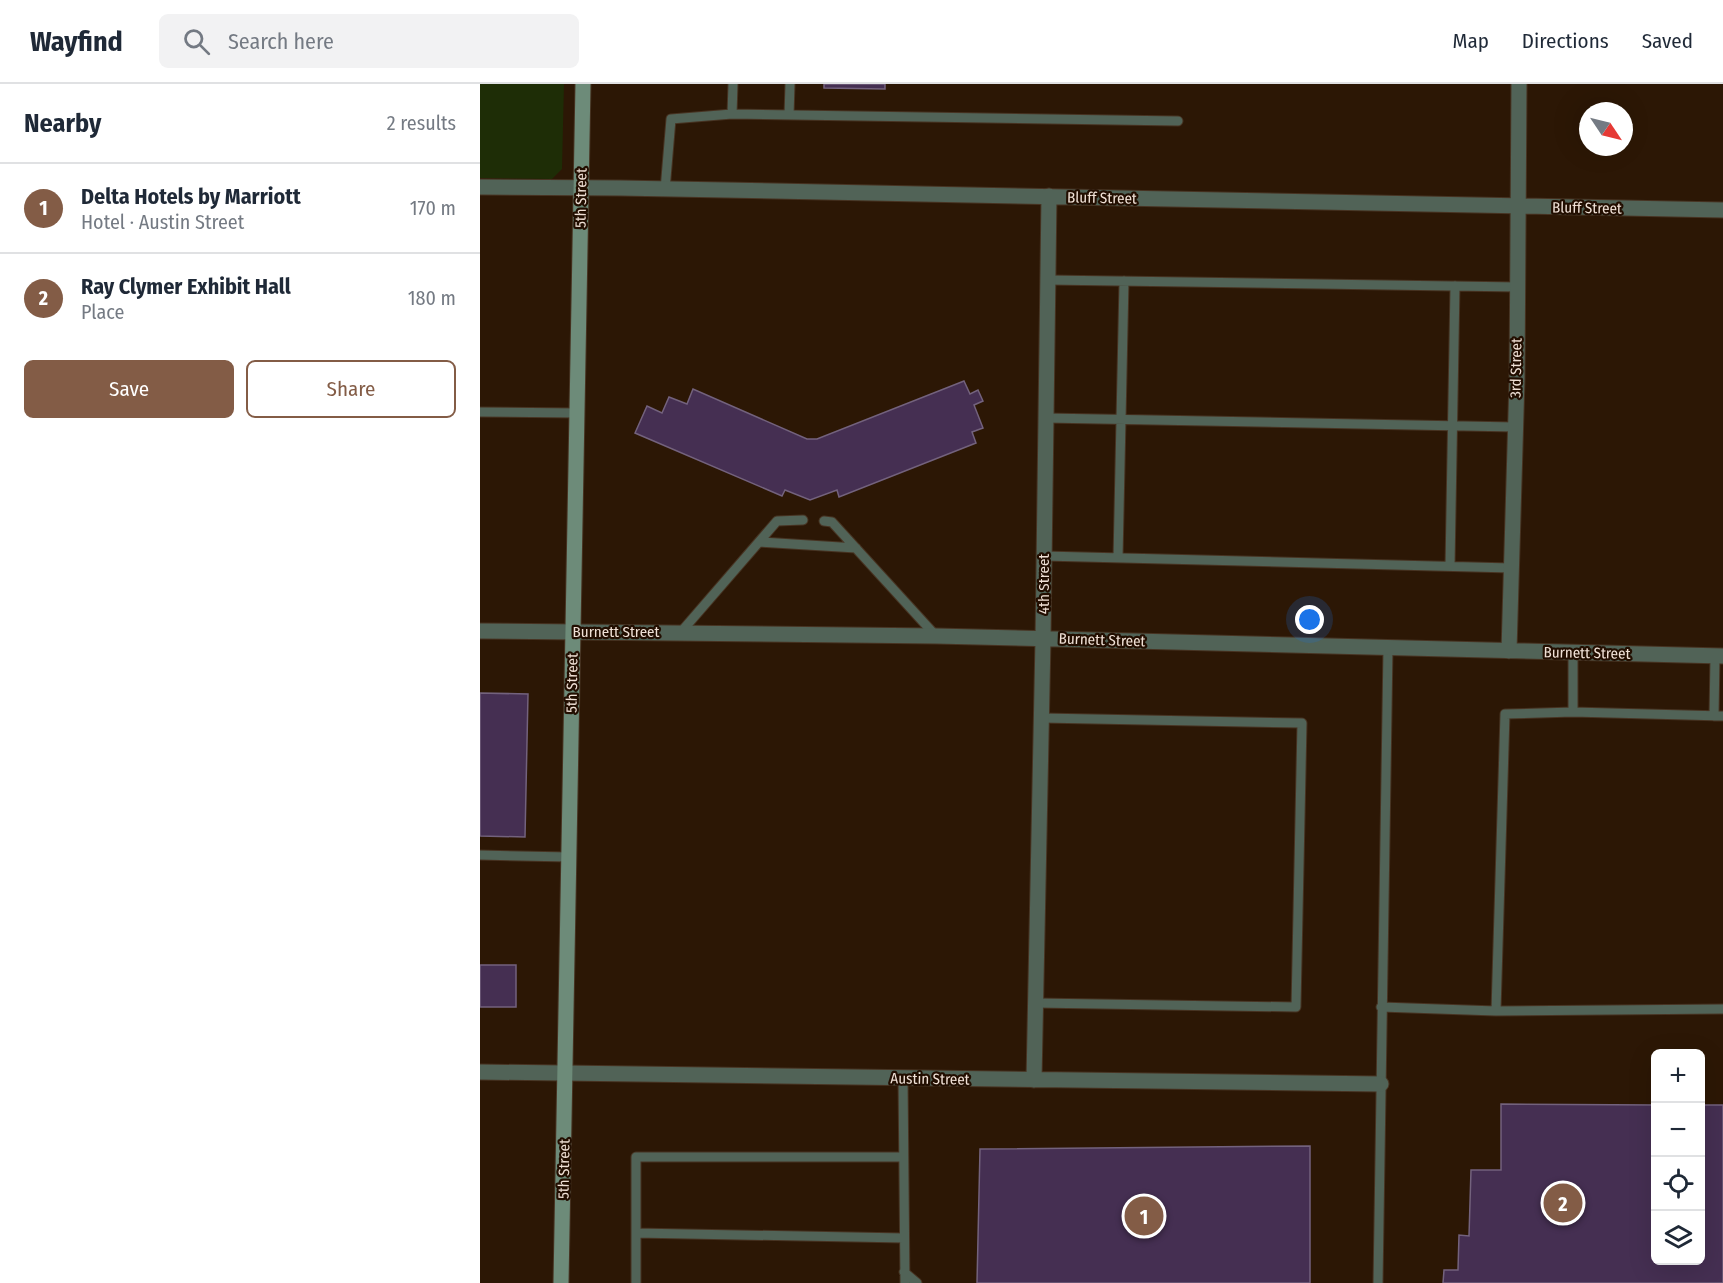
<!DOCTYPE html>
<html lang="en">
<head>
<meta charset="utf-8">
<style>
	:root { --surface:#fff; --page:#f2f2f3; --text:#1f2937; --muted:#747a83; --line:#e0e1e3; --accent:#835c46 }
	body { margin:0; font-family:"Fira Sans Condensed",sans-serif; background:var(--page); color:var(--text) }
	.controls { position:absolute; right:18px; bottom:18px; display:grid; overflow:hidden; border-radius:9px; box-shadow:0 6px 24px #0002 }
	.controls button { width:54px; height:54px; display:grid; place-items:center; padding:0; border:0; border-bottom:2px solid var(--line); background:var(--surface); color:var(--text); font:30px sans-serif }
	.compass { position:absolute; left:1099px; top:18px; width:54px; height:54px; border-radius:50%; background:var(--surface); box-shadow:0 6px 24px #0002; rotate:125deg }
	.you { position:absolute; left:830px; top:536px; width:21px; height:21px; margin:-15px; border:4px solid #fff; border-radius:50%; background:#1a73e8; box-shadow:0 0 0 9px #1a73e833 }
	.badge { display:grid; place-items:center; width:39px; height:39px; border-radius:50%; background:var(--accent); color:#fff; font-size:20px; font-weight:700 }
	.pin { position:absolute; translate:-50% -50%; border:3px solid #fff; box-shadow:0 2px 6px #0006 }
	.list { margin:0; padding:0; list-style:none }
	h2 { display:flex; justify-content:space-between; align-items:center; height:78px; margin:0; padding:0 24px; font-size:26px }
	h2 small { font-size:20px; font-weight:400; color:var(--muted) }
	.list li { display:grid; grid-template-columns:39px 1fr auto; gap:18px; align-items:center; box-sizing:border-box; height:90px; padding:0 24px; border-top:2px solid var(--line) }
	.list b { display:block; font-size:22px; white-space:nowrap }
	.list p { margin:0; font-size:20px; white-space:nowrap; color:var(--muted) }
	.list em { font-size:20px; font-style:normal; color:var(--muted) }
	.actions { display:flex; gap:12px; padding:18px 24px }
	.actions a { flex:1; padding:14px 0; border:2px solid var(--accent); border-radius:9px; text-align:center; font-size:21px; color:var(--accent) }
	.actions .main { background:var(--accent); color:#fff }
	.icon { flex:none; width:33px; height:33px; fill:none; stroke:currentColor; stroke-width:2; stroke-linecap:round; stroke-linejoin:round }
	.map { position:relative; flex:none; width:1243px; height:1199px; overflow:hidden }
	header { display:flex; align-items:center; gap:36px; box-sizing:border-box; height:84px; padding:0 30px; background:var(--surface); border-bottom:2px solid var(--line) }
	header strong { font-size:28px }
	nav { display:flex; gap:33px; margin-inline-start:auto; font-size:21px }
	.search { width:420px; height:54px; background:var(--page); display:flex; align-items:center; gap:15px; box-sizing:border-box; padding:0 21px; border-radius:9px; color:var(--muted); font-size:22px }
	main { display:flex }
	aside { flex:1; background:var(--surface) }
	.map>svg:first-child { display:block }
	.green { fill:#1e2d06 }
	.building { fill:#452f52; stroke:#73627d; stroke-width:1.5 }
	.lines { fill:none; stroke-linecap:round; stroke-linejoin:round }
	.service-casing { stroke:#473322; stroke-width:11 }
	.minor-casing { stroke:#473322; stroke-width:17 }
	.secondary-casing { stroke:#473322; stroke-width:17 }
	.service { stroke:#516357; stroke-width:9 }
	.minor { stroke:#516357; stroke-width:15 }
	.secondary { stroke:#6d8b79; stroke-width:15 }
	.labels { text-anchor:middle; stroke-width:4.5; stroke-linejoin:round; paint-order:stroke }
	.street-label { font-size:15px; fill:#f0e1d6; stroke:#220e00 }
</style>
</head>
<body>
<header>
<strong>Wayfind</strong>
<div class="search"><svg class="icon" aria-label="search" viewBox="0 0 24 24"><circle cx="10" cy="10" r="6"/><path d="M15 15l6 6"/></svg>Search here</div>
<nav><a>Map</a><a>Directions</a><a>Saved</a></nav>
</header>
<main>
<aside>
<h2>Nearby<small>2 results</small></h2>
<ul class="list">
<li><span class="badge">1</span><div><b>Delta Hotels by Marriott</b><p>Hotel · Austin Street</p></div><em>170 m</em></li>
<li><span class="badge">2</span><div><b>Ray Clymer Exhibit Hall</b><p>Place</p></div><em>180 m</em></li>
</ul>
<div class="actions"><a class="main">Save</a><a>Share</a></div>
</aside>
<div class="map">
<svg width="1243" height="1199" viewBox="0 0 1243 1199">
	<rect width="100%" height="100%" fill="#2c1705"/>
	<path class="green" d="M0,0H84L82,85L72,95L0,94Z"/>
	<path class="building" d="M344,0H405V5L344,4Z
		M484,297L490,310L498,306L503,317L494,321L503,344L492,348L496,359L359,413L357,406L330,416L305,406L302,412L155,349L167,322L182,329L189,313L207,320L213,305L327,355H337Z
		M0,609L48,610L45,753L0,752Z
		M0,881H36V923H0Z
		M1021,1020L1176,1021V1176H1220V1021H1243V1199H963L964,1186H978L979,1151L989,1152L991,1086H1021Z
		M830,1062V1199H497L500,1065Z"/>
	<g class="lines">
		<defs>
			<path id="service" d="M253,0L252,30L698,37
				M309,31L310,0
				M185,106L191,35L252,30
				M568,196L1038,203
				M0,328L97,329
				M566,334L1035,343
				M344,437L352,438L456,552
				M280,458L376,464
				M564,472L1031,484
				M638,474L644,197
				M970,482L975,202
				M201,548L297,437L323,436
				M1093,628V569
				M1234,632L1235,572
				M0,771L89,773
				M556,919L816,923L822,639L562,634
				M901,923L1016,927L1243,925
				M1016,927L1025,630L1093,628L1243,632
				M423,995L425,1199
				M156,1149L424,1154
				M424,1188L437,1199
				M156,1199V1073H423
				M898,1199L908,564"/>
			<path id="minor" d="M0,103L140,104L1243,126
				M0,547L456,552L1243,572
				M1029,567L1037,295L1039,0
				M0,988L901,1000
				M554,996L563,555L569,112"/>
			<path id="secondary" d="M81,1199L103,0"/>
		</defs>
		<use href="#service" class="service-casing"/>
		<use href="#minor" class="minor-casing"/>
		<use href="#secondary" class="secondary-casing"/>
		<use href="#service" class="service"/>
		<use href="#minor" class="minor"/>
		<use href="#secondary" class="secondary"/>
	</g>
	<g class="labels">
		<g class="street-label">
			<text transform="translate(101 114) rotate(-89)" y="5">5th Street</text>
			<text transform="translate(622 114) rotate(1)" y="5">Bluff Street</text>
			<text transform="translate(1107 124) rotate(1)" y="5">Bluff Street</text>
			<text transform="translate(1036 284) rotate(-89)" y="5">3rd Street</text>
			<text transform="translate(564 500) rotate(-90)" y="5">4th Street</text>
			<text x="136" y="553">Burnett Street</text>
			<text transform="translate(622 556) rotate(2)" y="5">Burnett Street</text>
			<text transform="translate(1107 569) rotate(1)" y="5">Burnett Street</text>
			<text transform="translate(92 599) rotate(-89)" y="5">5th Street</text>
			<text transform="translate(450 995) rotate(1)" y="5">Austin Street</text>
			<text transform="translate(84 1085) rotate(-89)" y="5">5th Street</text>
		</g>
	</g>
</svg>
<div class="controls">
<button>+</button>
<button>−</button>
<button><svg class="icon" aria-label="locate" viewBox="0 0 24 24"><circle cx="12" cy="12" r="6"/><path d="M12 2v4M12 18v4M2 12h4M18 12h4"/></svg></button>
<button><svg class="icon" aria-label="layers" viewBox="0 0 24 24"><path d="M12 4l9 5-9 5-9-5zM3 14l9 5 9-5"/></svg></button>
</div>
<svg class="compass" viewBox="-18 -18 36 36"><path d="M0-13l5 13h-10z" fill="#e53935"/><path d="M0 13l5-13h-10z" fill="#747a83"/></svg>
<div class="you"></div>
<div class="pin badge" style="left:664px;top:1132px">1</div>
<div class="pin badge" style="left:1083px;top:1119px">2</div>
</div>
</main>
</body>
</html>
